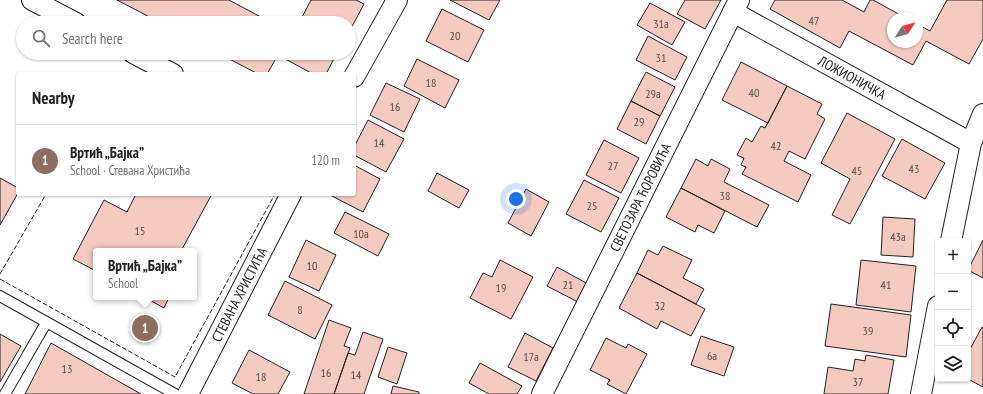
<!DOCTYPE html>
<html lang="en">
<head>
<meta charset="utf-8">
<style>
	:root { --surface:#fff; --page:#f2f2f2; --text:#202124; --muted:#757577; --line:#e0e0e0; --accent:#db2777 }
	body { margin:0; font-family:"PT Sans Narrow",sans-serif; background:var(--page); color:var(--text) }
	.controls { position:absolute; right:12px; bottom:12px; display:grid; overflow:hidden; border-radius:4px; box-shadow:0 1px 3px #0004 }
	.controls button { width:36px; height:36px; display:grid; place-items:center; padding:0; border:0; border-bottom:1px solid var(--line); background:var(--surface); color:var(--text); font:20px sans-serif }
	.compass { position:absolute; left:887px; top:12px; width:36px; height:36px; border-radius:50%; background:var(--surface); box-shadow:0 1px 3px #0004; rotate:54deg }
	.you { position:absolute; left:516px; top:199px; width:14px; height:14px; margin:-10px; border:3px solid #fff; border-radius:50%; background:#1a73e8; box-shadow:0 0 0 6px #1a73e833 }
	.badge { display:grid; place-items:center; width:26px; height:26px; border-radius:50%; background:var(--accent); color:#fff; font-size:13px; font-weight:700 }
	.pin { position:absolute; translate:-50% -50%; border:2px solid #fff; box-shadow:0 1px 4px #0006 }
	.popup { position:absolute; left:93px; top:248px; width:104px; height:52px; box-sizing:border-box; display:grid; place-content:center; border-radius:4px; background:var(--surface); filter:drop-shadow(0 1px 3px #0005); font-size:13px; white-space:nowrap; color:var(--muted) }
	.popup b { font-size:15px; color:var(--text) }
	.popup::after { content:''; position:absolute; left:50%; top:100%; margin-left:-8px; border:8px solid transparent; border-top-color:var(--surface) }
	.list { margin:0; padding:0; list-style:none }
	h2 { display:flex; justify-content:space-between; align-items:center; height:52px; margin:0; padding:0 16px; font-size:17px }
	h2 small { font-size:13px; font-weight:400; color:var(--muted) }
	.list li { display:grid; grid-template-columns:26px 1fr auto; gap:12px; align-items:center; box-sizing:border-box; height:72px; padding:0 16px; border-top:1px solid var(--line) }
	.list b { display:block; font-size:15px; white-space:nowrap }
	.list p { margin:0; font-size:13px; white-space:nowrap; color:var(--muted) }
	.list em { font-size:13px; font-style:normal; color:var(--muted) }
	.icon { flex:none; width:22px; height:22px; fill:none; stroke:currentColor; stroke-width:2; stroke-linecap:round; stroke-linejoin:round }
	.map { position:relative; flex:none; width:983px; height:394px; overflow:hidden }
	.search { position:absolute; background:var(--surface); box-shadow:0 1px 3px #0004; left:16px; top:16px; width:340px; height:44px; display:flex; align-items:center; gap:10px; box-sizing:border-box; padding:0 14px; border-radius:22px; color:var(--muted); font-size:15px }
	.panel { position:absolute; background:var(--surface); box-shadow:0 1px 3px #0004; left:16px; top:72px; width:340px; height:124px; border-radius:4px }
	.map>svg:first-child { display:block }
	.building { fill:#f3c9c0; stroke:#222 }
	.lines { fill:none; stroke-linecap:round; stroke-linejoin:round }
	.lane-casing { stroke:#222; stroke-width:12 }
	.street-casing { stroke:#222; stroke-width:22 }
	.lane { stroke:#fff; stroke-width:10 }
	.street { stroke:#fff; stroke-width:20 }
	.fence { stroke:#222; stroke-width:1; stroke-dasharray:5 2; stroke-linecap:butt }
	.labels { text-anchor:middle; stroke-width:3; stroke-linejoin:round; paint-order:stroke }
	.number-label { font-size:12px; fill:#564c4a }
	.street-label { font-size:14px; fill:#222; stroke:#fff }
</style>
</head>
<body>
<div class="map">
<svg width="983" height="394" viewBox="0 0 983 394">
	<rect width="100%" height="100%" fill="#fff"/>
	<path class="building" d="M117,0H229L272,23H161Z
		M311,0H356L364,4L349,32V23H299Z
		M450,0H500L489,20Z
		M685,0H721L705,29L677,14Z
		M775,0H842L864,12L870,0H873L906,18H893V42H917V24L930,31L947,0H983V39L969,64L926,41L913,65L849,31L840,48L770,9Z
		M650,3L685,22L672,45L637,25Z
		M442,9L484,30L468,62L426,41Z
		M648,36L687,57L675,80L636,60Z
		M218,53H337L326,74H313L278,55L267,74H258Z
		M417,59L459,80L445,108L404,86Z
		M741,62L787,86L768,123L722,100Z
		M646,72L675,87L660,116L631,101Z
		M386,83L420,99L404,132L370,115Z
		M787,86L822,104L817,114L825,119L805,159L789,151L784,161L811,175L798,202L742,174L746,167L741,165L744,158L737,155L746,138L752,142L761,126L765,128Z
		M631,101L660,116L646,144L617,129Z
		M847,113L895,139L850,224L832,215L850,179L821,163Z
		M368,120L404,139L386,172L354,155V147Z
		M902,139L945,163L925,199L882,176Z
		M604,140L639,158L621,193L586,175Z
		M696,159L708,166L711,159L730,169L724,182L769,205L757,227L681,188Z
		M354,165L380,179L363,212L330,195L354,194Z
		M437,173L469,190L459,208L428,191Z
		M0,178L18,188V193L0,225Z
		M584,180L619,198L601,232L566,214Z
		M681,188L725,211L714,233L698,225L695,232L666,217Z
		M526,189L549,202L531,236L508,223Z
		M136,194H212L181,251H96V271L73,259L104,200L127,212Z
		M345,212L389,234L378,256L334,233Z
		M883,217L915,219L913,257L881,255Z
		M306,240L336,255L319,291L289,277Z
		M983,240V278L968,270Z
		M663,246L692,260L683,278L704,289L696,304L637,273L648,250L658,255Z
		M500,260L533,277L511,319L470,298L483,273L492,277Z
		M861,260L916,266L911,312L856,305Z
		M557,267L588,284L578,302L547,286Z
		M637,273L705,309L691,336L661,321L657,329L619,308Z
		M285,281L332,305L315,339L268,315Z
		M144,297H169L164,308Z
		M831,304L911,315L906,357L825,346Z
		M329,320L351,328L344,346L350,348L334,394H304Z
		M982,327L983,328V387L968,379V353Z
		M363,332L383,339L364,394H334L348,353L355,355Z
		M525,333L553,348L536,381L508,367Z
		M0,334L21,346L0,382Z
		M701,336L734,347L724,376L691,365Z
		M606,338L626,348L628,344L647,354L626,394L607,384L610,380L590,370Z
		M51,343L141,394H25Z
		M388,347L407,353L397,384L378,377Z
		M249,350L290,372L278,394H253L232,383Z
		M866,355L894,360L888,394H824L828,367L853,371L855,359L865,361Z
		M480,363L522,386L517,394H489L469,383Z
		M393,386L419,392V394H391Z"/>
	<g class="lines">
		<defs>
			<path id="lane" d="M0,296L175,394
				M5,394L46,323"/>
			<g id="street">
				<path d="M32,0L76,23"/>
				<path id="s1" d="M733,12L971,143"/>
				<path d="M133,53L173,74"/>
				<path d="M354,77L397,0"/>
				<path d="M951,241L971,143L983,114"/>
				<path id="s2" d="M188,394L291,194"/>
				<path id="s3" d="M542,394L739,0"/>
				<path d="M921,394L938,306"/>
			</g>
		</defs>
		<use href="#lane" class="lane-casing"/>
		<use href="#street" class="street-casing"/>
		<use href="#lane" class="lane"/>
		<use href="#street" class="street"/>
		<path class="fence" d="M0,274L46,194
			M0,279L175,377L275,194"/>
	</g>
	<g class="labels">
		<g class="number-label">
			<text x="814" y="25">47</text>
			<text x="661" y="28">31a</text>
			<text x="455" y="40">20</text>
			<text x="661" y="62">31</text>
			<text x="431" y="87">18</text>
			<text x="754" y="97">40</text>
			<text x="653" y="98">29a</text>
			<text x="395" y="111">16</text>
			<text x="639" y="126">29</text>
			<text x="379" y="147">14</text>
			<text x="776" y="150">42</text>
			<text x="613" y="170">27</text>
			<text x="914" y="173">43</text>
			<text x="857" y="175">45</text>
			<text x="725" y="200">38</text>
			<text x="592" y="210">25</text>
			<text x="140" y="235">15</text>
			<text x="361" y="238">10a</text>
			<text x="898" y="241">43a</text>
			<text x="312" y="270">10</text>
			<text x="568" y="289">21</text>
			<text x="886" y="289">41</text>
			<text x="501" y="292">19</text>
			<text x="660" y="310">32</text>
			<text x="300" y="314">8</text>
			<text x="868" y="335">39</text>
			<text x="712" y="360">6a</text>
			<text x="531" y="361">17a</text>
			<text x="67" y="373">13</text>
			<text x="326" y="377">16</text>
			<text x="356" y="379">14</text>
			<text x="261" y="381">18</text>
			<text x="858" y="386">37</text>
		</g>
		<g class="street-label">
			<text dy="5" stroke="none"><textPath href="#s1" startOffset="136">ЛОЖИОНИЧКА</textPath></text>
			<text dy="5" stroke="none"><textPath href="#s3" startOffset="220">СВЕТОЗАРА ЋОРОВИЋА</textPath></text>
			<text dy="5" stroke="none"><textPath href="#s2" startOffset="112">СТЕВАНА ХРИСТИЋА</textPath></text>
		</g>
	</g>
</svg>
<div class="controls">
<button>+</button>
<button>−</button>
<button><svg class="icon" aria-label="locate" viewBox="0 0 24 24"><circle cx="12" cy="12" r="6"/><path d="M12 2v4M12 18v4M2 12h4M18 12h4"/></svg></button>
<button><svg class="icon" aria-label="layers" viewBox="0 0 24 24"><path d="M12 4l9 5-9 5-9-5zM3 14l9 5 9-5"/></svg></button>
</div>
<svg class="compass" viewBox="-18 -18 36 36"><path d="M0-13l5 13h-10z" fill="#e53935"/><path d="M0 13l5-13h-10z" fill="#757577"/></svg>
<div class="you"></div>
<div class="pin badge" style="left:145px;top:328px;background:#8d6e63">1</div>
<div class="popup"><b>Вртић „Бајка”</b>School</div>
<div class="search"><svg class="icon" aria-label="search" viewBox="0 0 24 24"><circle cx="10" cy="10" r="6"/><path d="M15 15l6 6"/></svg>Search here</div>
<section class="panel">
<h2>Nearby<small></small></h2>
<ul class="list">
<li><span class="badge" style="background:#8d6e63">1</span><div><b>Вртић „Бајка”</b><p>School · Стевана Христића</p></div><em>120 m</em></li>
</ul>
</section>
</div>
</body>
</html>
